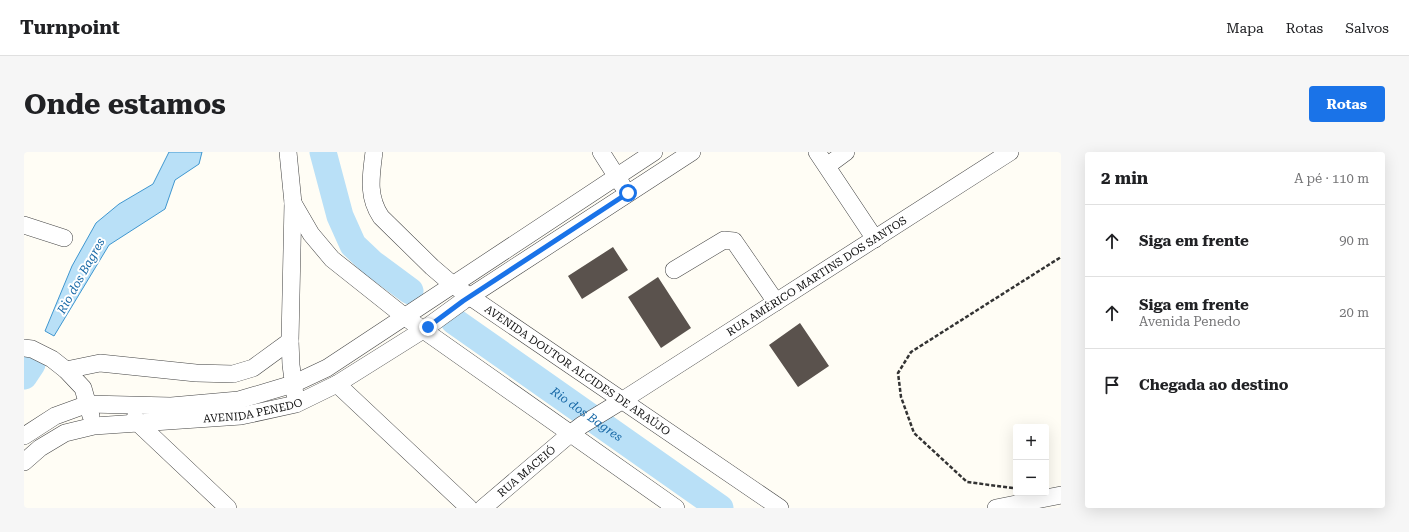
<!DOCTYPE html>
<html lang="pt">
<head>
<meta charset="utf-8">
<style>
	:root { --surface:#fff; --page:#f6f6f6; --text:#202124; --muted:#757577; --line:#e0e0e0; --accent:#1a73e8 }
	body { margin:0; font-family:"Roboto Serif",serif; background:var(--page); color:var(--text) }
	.controls { position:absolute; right:12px; bottom:12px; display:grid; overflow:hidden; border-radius:4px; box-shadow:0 4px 16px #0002 }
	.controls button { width:36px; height:36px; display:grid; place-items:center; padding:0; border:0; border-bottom:1px solid var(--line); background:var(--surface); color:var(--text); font:20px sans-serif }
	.stop { position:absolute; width:12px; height:12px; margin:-9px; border:3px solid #1a73e8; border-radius:50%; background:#fff }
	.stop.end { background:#1a73e8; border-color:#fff; box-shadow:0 1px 4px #0008 }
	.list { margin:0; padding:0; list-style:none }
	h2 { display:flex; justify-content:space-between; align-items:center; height:52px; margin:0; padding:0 16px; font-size:17px }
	h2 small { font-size:13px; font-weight:400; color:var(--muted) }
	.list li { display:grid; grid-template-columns:26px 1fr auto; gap:12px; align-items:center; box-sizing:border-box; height:72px; padding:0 16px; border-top:1px solid var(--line) }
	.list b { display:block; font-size:15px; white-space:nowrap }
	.list p { margin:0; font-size:13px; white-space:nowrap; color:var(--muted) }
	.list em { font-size:13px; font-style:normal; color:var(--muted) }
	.icon { flex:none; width:22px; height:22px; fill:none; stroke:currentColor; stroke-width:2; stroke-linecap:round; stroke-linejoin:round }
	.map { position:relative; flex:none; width:1037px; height:356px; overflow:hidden; border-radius:4px }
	header { display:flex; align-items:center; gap:24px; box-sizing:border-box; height:56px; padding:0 20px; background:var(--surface); border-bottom:1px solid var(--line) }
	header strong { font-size:19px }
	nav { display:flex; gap:22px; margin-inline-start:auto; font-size:14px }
	.intro { display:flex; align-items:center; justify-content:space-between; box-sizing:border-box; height:96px; padding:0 24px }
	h1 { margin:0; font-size:28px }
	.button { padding:10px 18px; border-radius:4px; background:var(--accent); color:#fff; font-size:14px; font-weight:700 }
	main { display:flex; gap:24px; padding:0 24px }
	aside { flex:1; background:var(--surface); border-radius:4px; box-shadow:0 4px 16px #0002 }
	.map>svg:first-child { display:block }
	.water { fill:#b9e0f7; stroke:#3f96cf }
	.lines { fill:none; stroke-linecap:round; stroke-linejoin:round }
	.canal { stroke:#b9e0f7; stroke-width:16 }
	.river { stroke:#b9e0f7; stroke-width:27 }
	.building { fill:#5a524d }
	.minor-casing { stroke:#444; stroke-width:18 }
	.path { stroke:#333; stroke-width:2.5; stroke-dasharray:4 2; stroke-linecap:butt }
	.minor { stroke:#fff; stroke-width:17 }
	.route { stroke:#1a73e8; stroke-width:5 }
	.labels { text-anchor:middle; stroke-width:4; stroke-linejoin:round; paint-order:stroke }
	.street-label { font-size:11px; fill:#111; stroke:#fff }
	.water-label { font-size:12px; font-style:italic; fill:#1768a6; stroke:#fff }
</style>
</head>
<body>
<header>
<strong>Turnpoint</strong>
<nav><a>Mapa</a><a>Rotas</a><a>Salvos</a></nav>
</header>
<div class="intro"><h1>Onde estamos</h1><a class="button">Rotas</a></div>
<main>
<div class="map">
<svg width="1037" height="356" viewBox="0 0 1037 356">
	<rect width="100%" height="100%" fill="#fffdf5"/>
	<path class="water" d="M145,0H178L175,12L151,28L141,57L85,93L30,184L21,179L48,114L72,71L95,52L129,32Z"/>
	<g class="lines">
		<path class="canal" d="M0,214L8,212"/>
		<g class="river">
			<path d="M299,0L316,64L329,93L348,111L386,139"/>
			<path id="s1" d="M430,169L696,356"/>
			<path d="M0,224L8,212"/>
		</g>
	</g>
	<path class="building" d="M589,95L604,118L558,147L544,124Z
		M634,125L667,176L637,196L604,145Z
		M776,171L805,214L774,235L745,193Z"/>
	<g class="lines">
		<defs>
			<g id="minor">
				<path d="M264,0L269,51L266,189L267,213L271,243"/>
				<path id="s2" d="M350,0C347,24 343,44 357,65L408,115L429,133L756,356"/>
				<path d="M577,0L598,33"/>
				<path d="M793,0L851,87"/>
				<path d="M803,14L822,0"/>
				<path d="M269,51L287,82L308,107L381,165L652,356"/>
				<path d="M0,73L40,86"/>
				<path d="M650,118L700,88L710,89L752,150"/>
				<path d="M0,196L8,197L28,207L42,218L59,236L67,264"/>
				<path d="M42,218L76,211L172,221L209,222L229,216L266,189"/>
				<path d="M313,232L445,356"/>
				<path d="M111,266L114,271L204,356"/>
				<path d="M0,284L31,264L64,252L147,254L215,248L269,232L303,216L630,0"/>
				<path id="s3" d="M0,310L16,296L41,281L70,274L217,264L272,252L313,232L399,178L439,149L668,0"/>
				<path id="s4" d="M459,356L546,282L558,273L599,248L986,0"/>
				<path d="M972,356L1037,343"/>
			</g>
		</defs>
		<use href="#minor" class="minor-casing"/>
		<path class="path" d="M989,336L943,330L890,281L877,245L874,221L887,200L1037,105"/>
		<use href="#minor" class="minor"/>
	</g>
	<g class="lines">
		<path class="route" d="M404,175L439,149L604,41"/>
	</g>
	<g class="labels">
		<g class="street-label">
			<text dy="4" stroke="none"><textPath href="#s4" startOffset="407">RUA AMÉRICO MARTINS DOS SANTOS</textPath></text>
			<text dy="4" stroke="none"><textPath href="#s2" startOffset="317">AVENIDA DOUTOR ALCIDES DE ARAÚJO</textPath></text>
			<text dy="4" stroke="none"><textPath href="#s3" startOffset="240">AVENIDA PENEDO</textPath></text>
			<text dy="4" stroke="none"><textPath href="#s4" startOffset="57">RUA MACEIÓ</textPath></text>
		</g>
		<g class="water-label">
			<text transform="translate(57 124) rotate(-61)" y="4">Rio dos Bagres</text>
			<text dy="4" stroke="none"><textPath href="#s1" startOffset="162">Rio dos Bagres</textPath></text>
		</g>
	</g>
</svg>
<div class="controls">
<button>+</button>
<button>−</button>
</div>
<div class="stop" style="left:604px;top:41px"></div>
<div class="stop end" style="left:404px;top:175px"></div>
</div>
<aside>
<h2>2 min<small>A pé · 110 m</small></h2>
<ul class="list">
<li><svg class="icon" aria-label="ahead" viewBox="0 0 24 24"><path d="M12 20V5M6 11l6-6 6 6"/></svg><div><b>Siga em frente</b></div><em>90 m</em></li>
<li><svg class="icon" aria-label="ahead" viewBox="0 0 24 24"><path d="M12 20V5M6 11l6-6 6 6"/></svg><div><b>Siga em frente</b><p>Avenida Penedo</p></div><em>20 m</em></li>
<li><svg class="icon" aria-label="arrive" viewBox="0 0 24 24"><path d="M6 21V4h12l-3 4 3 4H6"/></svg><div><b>Chegada ao destino</b></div></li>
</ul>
</aside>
</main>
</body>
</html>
